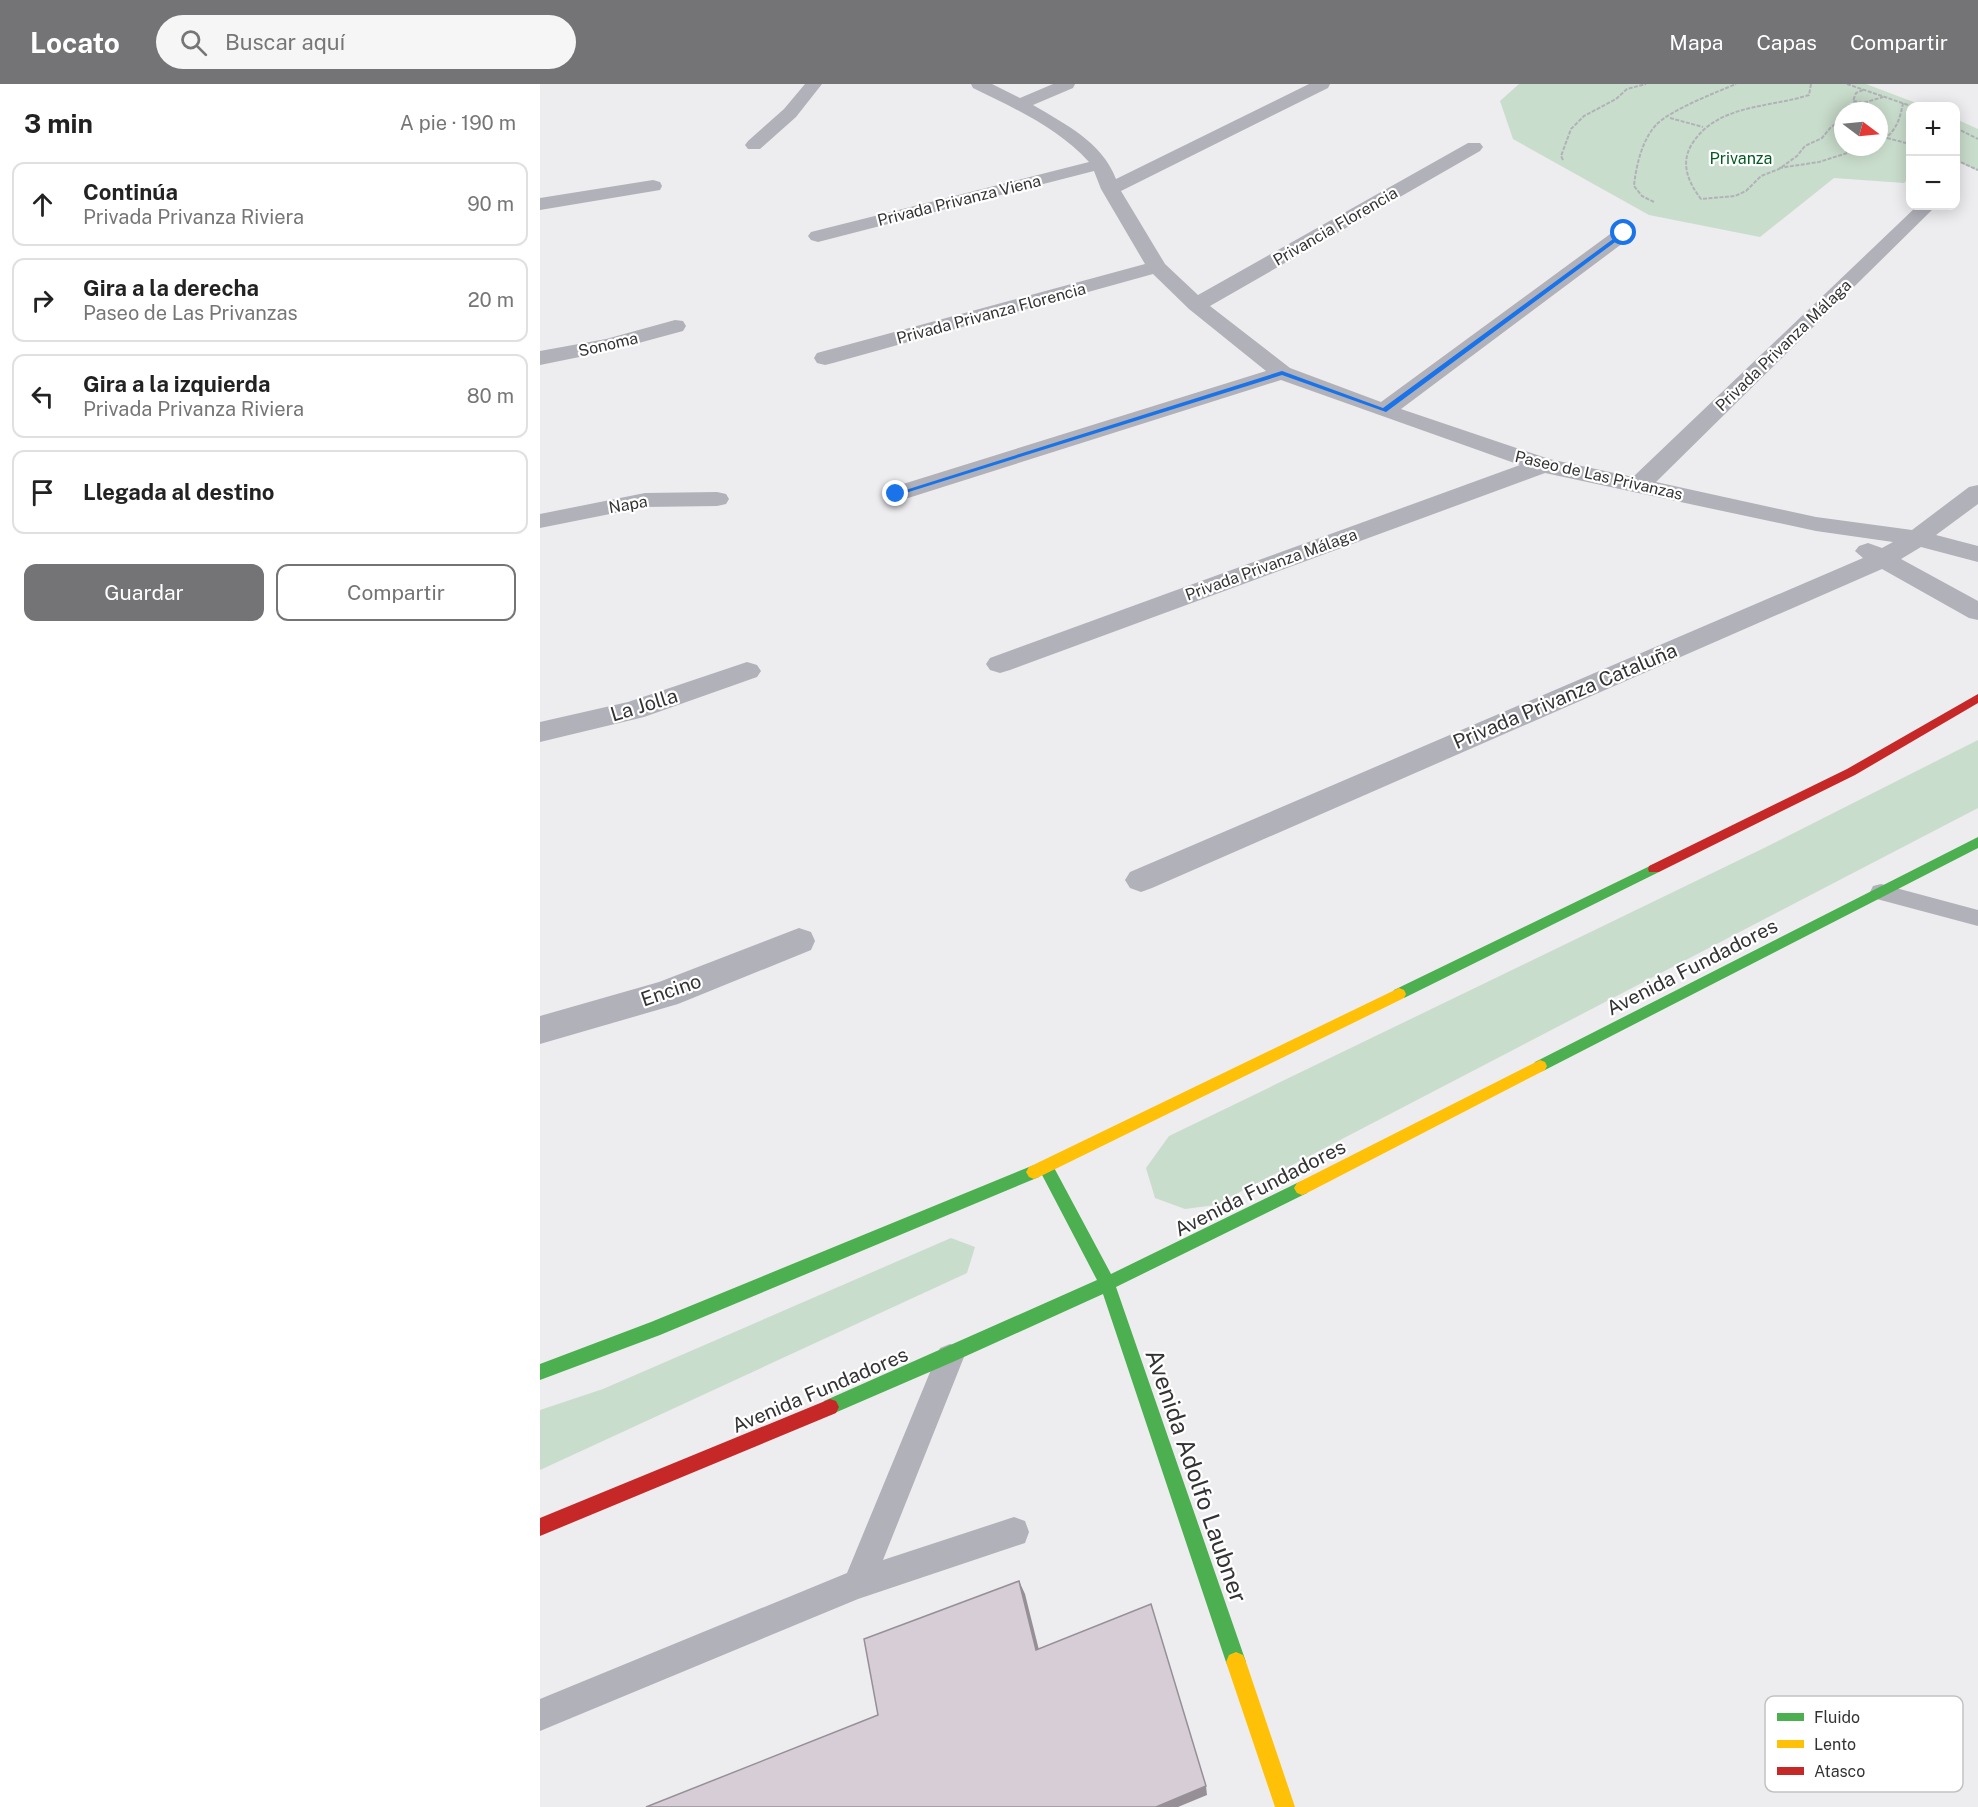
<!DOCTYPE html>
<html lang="es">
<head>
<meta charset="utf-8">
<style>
	:root { --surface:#fff; --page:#f6f6f6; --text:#222; --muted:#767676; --line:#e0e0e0; --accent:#747476 }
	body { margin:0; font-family:"Public Sans",sans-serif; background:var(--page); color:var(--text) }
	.controls { position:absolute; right:18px; top:18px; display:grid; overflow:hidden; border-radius:12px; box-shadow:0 3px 15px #0003 }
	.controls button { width:54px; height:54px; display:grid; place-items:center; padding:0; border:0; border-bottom:2px solid var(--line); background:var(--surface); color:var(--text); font:30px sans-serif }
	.compass { position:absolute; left:1294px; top:18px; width:54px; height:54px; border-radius:50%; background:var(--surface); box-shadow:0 3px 15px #0003; rotate:106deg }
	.stop { position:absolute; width:18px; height:18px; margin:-14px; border:4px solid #1a73e8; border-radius:50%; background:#fff }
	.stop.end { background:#1a73e8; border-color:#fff; box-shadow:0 2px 6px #0008 }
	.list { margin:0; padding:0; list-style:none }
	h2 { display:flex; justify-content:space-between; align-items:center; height:78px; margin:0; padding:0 24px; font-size:26px }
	h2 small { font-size:20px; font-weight:400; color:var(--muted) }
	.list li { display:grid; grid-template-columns:39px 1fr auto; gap:18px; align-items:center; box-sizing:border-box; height:84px; margin:0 12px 12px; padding:0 12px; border:2px solid var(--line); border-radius:12px }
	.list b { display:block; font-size:22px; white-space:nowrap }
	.list p { margin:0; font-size:20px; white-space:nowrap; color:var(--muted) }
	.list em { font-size:20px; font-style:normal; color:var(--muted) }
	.actions { display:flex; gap:12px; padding:18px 24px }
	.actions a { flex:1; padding:14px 0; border:2px solid var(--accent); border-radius:12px; text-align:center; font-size:21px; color:var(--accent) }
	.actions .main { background:var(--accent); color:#fff }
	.icon { flex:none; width:33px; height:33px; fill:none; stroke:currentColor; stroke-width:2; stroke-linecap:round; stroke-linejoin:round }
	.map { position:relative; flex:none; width:1438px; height:1723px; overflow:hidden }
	header { display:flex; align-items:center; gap:36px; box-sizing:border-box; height:84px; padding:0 30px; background:var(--accent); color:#fff }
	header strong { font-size:28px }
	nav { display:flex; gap:33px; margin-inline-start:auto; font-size:21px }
	.search { width:420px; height:54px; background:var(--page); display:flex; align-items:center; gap:15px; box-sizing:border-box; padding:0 21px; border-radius:33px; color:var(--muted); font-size:22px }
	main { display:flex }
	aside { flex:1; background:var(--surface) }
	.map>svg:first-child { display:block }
	.green { fill:#c9ddcc; fill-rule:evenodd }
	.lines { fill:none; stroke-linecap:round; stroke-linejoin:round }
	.path { stroke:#b1b2b8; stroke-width:2; stroke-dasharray:4 1.5; stroke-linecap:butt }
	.lane { fill:#b0b1b9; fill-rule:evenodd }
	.street { fill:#b0b1b9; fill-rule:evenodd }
	.fast { fill:#4caf50; fill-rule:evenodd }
	.slow { fill:#ffc107; fill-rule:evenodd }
	.jam { fill:#c62828; fill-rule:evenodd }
	.shaded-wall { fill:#969096 }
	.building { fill:#d6cdd7; stroke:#969096; stroke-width:1.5 }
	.route { fill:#1a73e8 }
	.labels { text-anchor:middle; stroke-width:4.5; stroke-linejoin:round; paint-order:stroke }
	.far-park-label { font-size:16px; fill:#005b20; stroke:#fff }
	.far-street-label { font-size:16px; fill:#333335; stroke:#fff }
	.street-label { font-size:20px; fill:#333335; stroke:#fff }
	.near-street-label { font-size:24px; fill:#333335; stroke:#fff }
	.key { fill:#fff; stroke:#c2c2c2; stroke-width:1.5 }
	.key-label { font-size:16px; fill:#333335 }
</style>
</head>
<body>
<header>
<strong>Locato</strong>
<div class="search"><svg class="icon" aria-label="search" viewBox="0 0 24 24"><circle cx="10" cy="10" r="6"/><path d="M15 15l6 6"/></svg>Buscar aquí</div>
<nav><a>Mapa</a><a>Capas</a><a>Compartir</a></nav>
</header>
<main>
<aside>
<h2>3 min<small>A pie · 190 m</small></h2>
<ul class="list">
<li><svg class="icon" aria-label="ahead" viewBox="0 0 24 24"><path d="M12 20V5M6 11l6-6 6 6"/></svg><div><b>Continúa</b><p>Privada Privanza Riviera</p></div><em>90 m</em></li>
<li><svg class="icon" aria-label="right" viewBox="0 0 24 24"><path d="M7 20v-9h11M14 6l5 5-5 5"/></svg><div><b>Gira a la derecha</b><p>Paseo de Las Privanzas</p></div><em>20 m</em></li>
<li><svg class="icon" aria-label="left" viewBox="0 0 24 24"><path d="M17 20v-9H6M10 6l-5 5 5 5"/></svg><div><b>Gira a la izquierda</b><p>Privada Privanza Riviera</p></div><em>80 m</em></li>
<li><svg class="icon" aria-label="arrive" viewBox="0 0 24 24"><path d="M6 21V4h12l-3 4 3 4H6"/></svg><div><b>Llegada al destino</b></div></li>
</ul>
<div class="actions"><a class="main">Guardar</a><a>Compartir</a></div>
</aside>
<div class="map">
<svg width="1438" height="1723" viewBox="0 0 1438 1723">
	<rect width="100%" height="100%" fill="#edecef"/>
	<path class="green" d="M979,0H1326L1384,22H1370V93L1364,99L1294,94L1220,153L1109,131L973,55L960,17ZM1303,27H1339V63H1303Z
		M1416,35L1438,45V87L1416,77Z
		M1438,656V724L675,1121L645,1125L615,1114L606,1084L629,1052L1222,765Z
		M411,1154L435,1163L427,1189L0,1386V1326L63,1305Z"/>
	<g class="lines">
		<path class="path" d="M1271,0L1269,11C1229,24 1177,20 1152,60C1140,79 1148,98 1161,115L1195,112L1206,107L1221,92L1239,85L1257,72L1265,62L1282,54L1291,43L1303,35
			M1307,0L1371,22
			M1323,6L1316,9L1313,17L1323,19L1343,13
			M1315,27L1316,19
			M1130,34L1163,43
			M1416,44L1438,55
			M1347,54L1370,60
			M1339,58C1355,50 1360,36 1363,19
			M1023,76L1021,72L1031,45L1044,32L1076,15L1087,5L1106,0
			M1416,76L1438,86
			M1239,84L1279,78L1326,63
			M1114,118L1102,112L1094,102C1096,82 1102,56 1116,41C1130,26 1177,8 1196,0"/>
		<path class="lane" d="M1341,800L1438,826V842L1333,814L1330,808L1333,802Z
			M410,1260L420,1264L424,1273L343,1476L474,1433L485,1437L489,1448L485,1459L318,1515L0,1647V1615L307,1489L400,1264Z"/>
		<path class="street" d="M265,0H282L256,33L220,65H208L205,61L208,57L244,25Z
			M431,0H452L480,14L513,0H535L533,4L493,21C525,40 562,58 576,95L769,0H790L788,4L581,107L625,180L658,211L928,59H940L943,63L940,67L670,222L750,284L841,318L1077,145H1091L1094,149L1091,153L861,325L1009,375L1093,393L1377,122H1396L1116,398L1276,433L1372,446L1429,403L1438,401V420L1396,451L1438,462V478L1381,463L1361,475L1438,517V536L1429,534L1342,485L612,804L601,808L590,804L585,796L590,788L1323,474L1315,467L1319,462L1328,459L1342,464L1353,458L1276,447L1005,389L470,586L460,589L450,586L446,580L450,574L980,381L741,296L365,415L356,417L347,415L344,410L347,405L726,287L649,225L613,190L293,279L285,281L277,279L274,274L277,269L605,180L561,105L554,87L278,158L271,156L268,152L271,148L549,78C518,44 474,24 433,4Z
			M113,96L120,98L122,102L120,106L0,126V114Z
			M135,236L143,237L146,242L143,247L69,267L0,281V267L66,255Z
			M177,408L186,410L189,415L186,420L177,422L105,423L0,444V430L105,409Z
			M207,578L217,581L221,587L217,593L104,633L0,658V638L88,618Z
			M259,844L271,848L275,857L271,866L138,920L0,960V932L119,898Z"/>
		<path class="fast" d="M1438,753V764L1005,986L1000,988L995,986L993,982L995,978Z
			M1114,780L1119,782L1120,785L1119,788L864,914H854L852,910L854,906Z
			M506,1076L511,1078L571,1190L757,1099L762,1097L767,1099L770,1104L767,1109L576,1203L706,1578L703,1585L696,1588L689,1585L686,1578L563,1210L415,1277L290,1331L284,1329L281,1323L284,1317L557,1196L501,1089L499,1093L120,1251L0,1296V1280L111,1238L489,1083L494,1081L498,1083L501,1078Z"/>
		<path class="slow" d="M859,904L864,906L866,910L864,914L499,1093L494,1095L489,1093L486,1088L489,1083Z
			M1000,976L1005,978L1007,982L1005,986L767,1109L762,1111L757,1109L754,1104L757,1099Z
			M696,1568L703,1571L706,1578L755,1723H735L686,1578L689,1571Z"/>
		<path class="jam" d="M1438,610V619L1315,691L1119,788H1109L1108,785L1109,782L1307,685Z
			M290,1315L296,1317L299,1323L296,1329L0,1452V1434Z"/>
	</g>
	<path class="shaded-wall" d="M479,1497L485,1510L502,1578L496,1566Z
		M666,1702L667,1711L638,1723H616Z"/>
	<path class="building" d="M479,1497L496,1566L611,1520L666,1702L616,1723H106L338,1631L324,1555Z"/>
	<path class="route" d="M1084,147L1086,150L846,328L742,291L359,411L353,410L742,287L843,324Z"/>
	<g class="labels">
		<g class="far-park-label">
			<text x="1201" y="80">Privanza</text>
		</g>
		<g class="far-street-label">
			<text transform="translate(419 116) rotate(-14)" y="6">Privada Privanza Viena</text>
			<text transform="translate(795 142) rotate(-30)" y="6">Privancia Florencia</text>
			<text transform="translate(451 229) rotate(-15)" y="6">Privada Privanza Florencia</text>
			<text transform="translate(68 260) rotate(-13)" y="6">Sonoma</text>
			<text transform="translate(1243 261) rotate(-44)" y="6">Privada Privanza Málaga</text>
			<text transform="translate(1059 391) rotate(13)" y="6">Paseo de Las Privanzas</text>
			<text transform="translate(88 420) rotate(-10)" y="6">Napa</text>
			<text transform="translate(731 480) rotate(-20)" y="6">Privada Privanza Málaga</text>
		</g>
		<g class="street-label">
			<text transform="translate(1025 612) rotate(-23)" y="7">Privada Privanza Cataluña</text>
			<text transform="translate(104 621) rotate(-17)" y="7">La Jolla</text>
			<text transform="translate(1152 883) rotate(-27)" y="7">Avenida Fundadores</text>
			<text transform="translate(131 906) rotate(-19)" y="7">Encino</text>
			<text transform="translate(720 1104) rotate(-27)" y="7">Avenida Fundadores</text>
			<text transform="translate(280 1306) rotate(-23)" y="7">Avenida Fundadores</text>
		</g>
		<g class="near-street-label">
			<text transform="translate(656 1392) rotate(71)" y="8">Avenida Adolfo Laubner</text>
		</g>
	</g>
	<rect x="1225" y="1612" width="198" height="96" rx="9" class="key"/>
	<rect x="1237" y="1629" width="27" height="8" fill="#4caf50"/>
	<rect x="1237" y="1656" width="27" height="8" fill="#ffc107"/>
	<rect x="1237" y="1683" width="27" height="8" fill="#c62828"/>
	<g class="key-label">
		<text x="1274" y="1639">Fluido</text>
		<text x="1274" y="1666">Lento</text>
		<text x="1274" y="1693">Atasco</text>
	</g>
</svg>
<div class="controls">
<button>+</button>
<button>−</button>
</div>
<svg class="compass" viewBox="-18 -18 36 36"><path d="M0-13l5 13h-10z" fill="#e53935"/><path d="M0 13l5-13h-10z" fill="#767676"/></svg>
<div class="stop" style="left:1084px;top:149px"></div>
<div class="stop end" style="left:356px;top:410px"></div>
</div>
</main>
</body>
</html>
